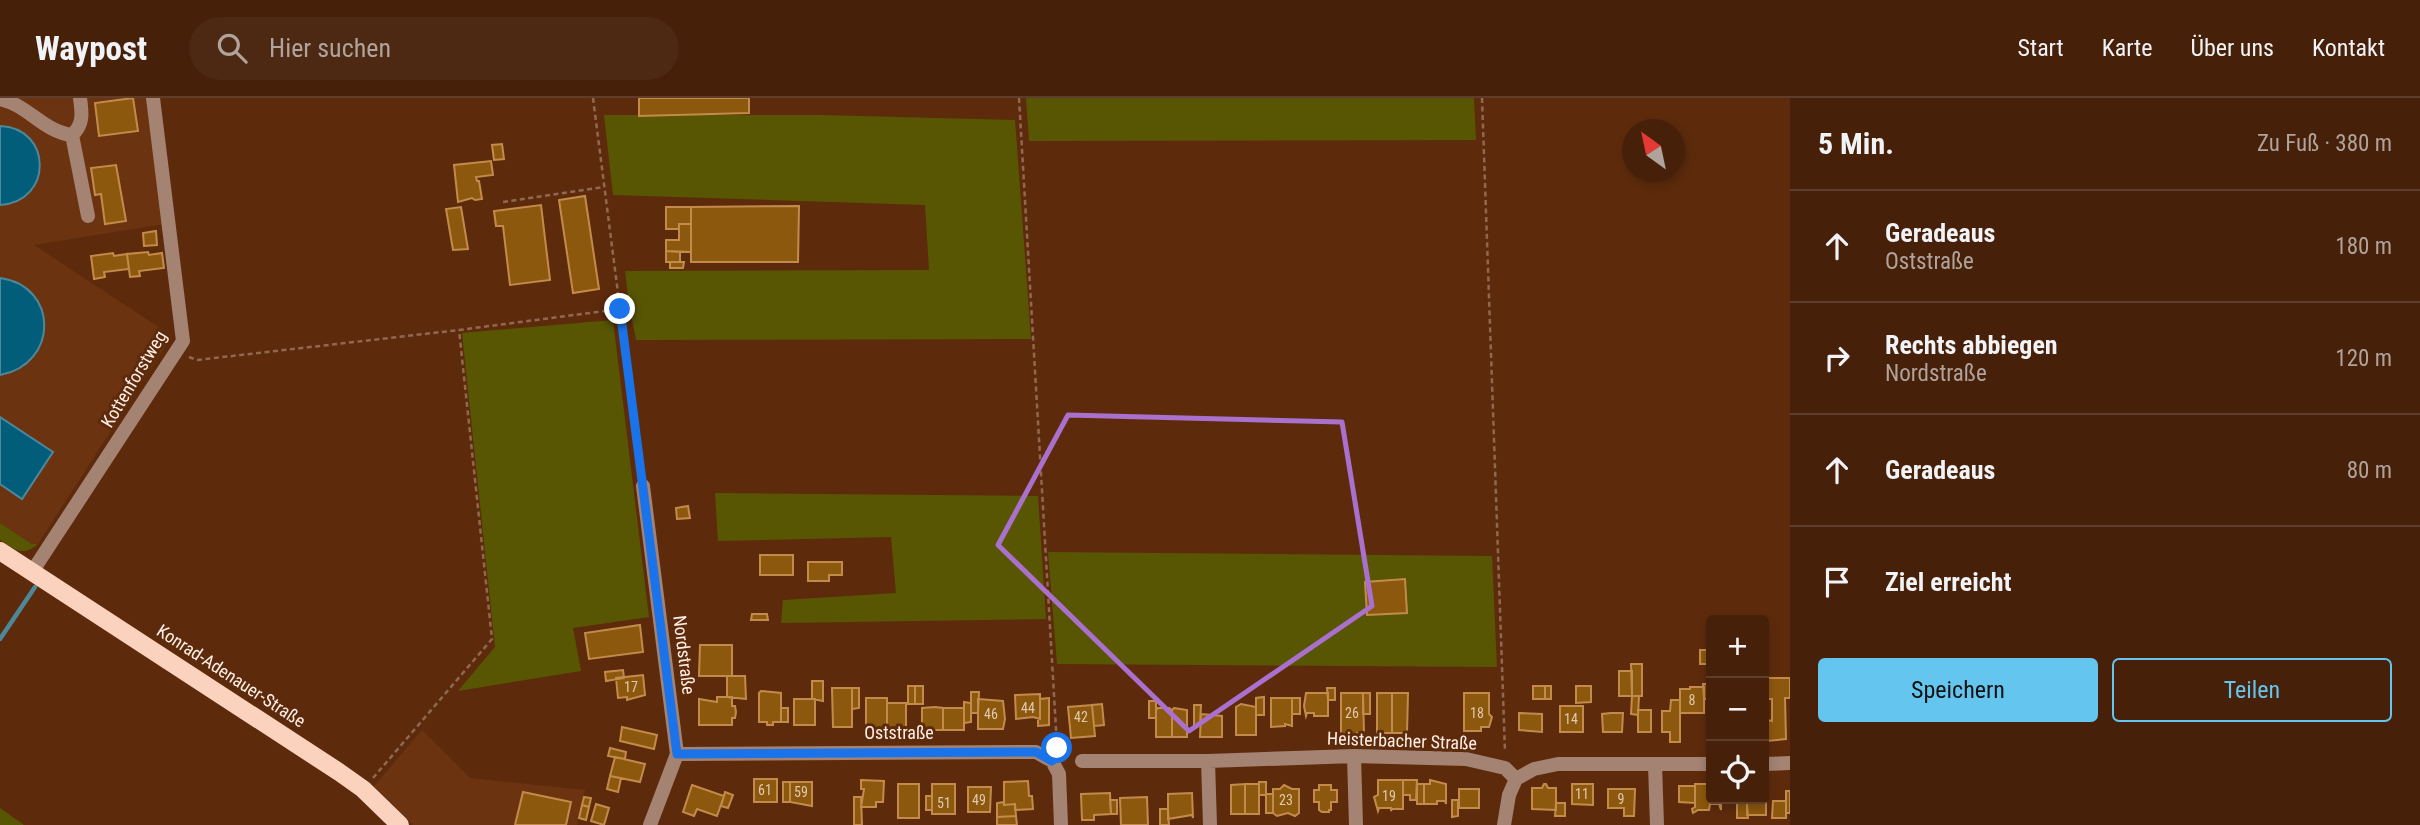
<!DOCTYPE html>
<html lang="de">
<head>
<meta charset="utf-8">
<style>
	:root { --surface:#462009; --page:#4d2812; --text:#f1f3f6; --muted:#b0a39c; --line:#5e3e2a; --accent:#64c5ee }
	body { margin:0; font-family:"Roboto Condensed",sans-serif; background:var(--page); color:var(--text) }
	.controls { position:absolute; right:21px; bottom:21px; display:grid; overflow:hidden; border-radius:7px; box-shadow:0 4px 10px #0003 }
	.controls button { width:63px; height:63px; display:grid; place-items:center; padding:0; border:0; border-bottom:2px solid var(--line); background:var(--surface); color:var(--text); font:35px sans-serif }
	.compass { position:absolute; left:1622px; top:21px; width:63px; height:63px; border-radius:50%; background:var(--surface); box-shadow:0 4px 10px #0003; rotate:327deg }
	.stop { position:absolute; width:21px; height:21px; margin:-16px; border:5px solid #1a73e8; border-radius:50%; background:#fff }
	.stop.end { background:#1a73e8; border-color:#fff; box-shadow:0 2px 7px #0008 }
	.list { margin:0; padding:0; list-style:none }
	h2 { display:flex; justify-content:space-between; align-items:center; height:91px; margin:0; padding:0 28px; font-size:30px }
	h2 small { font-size:23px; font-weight:400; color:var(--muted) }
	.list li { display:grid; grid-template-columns:46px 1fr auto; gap:21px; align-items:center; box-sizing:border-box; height:112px; padding:0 28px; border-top:2px solid var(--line) }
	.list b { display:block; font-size:26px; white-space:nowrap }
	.list p { margin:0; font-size:23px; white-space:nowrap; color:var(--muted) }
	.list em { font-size:23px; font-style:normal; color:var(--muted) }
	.actions { display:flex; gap:14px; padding:21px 28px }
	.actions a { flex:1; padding:16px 0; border:2px solid var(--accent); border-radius:7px; text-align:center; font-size:24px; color:var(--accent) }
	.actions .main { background:var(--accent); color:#111 }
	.icon { flex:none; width:38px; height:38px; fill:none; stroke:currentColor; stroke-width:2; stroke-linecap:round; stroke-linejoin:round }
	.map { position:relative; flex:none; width:1790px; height:727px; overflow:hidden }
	header { display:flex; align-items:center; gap:42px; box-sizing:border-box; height:98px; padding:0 35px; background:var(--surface); border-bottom:2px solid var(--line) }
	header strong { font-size:33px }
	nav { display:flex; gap:38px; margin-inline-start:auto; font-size:24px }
	.search { width:490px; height:63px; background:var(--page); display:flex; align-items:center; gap:18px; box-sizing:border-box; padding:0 24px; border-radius:38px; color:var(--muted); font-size:26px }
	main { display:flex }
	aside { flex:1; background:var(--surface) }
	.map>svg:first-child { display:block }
	.built { fill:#6c3311 }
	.green { fill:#585603 }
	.water { fill:#015d7a; stroke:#4d889a; stroke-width:2 }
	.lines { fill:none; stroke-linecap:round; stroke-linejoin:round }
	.stream { stroke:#4d889a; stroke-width:4.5 }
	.building { fill:#8c580e; stroke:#c38b4b; stroke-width:2 }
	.path { stroke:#906851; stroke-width:2.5; stroke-dasharray:5 3.5; stroke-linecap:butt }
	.minor { stroke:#a58373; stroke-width:14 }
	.major { stroke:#fbd2bd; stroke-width:18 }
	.route { stroke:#1a73e8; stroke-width:9 }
	.marked { fill:none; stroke:#a970cd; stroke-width:5; stroke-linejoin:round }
	.labels { text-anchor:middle; stroke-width:6; stroke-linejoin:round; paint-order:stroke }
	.number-label { font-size:14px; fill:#e2c8b0 }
	.street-label { font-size:18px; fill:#ffeee6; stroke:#5d2b0c }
</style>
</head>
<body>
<header>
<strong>Waypost</strong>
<div class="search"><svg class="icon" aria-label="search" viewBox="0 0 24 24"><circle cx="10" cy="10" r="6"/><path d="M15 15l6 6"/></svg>Hier suchen</div>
<nav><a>Start</a><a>Karte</a><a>Über uns</a><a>Kontakt</a></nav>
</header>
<main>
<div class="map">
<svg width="1790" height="727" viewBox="0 0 1790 727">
	<rect width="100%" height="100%" fill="#5d2b0c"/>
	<path class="built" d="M0,0H147L164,126L34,147L172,238L38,446H32L0,425Z
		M422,632L470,680L585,692L577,727H413L374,688Z"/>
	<path class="green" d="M1026,0H1474L1476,42L1029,43Z
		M604,17H820L1015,22L1031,241L636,242L629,207L625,173L929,172L925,107L613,97Z
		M613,222L649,519L573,530L581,573L458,593L495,549L462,235Z
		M715,395L1038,398L1046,521L781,525L783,502L896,495L891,439L718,443Z
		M0,425L32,446H38C23,459 15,452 0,442Z
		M1048,454L1492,458L1497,569L1057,566Z
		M0,710L24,727H0Z"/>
	<path class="water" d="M0,28C53,30 53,104 0,107Z
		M0,180C59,188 59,266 0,277Z
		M0,319L53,354L22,401L0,386Z"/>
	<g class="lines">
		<path class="stream" d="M0,541L35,489"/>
	</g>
	<path class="building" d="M133,0L138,33L99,38L95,5Z
		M639,0H749V15L639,18Z
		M502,46L504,61L494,62L492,47Z
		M491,63L493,77L476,79L477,83H479L482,101L475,102L472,100L458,104L454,67Z
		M116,67L126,123L105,126L101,96L95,97L91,70Z
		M585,98L599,191L573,195L559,102Z
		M541,107L550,182L510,187L503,128H496L494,113Z
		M799,108L798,164H691V109Z
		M461,109L468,151L453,152L446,111Z
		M666,109H691V126H679V131H666Z
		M679,126H691V154L666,153V142H679Z
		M156,133L157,147L144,148L143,135Z
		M666,153L680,154V164H666Z
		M148,154L149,157L162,155L164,170L139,173L140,178L130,179L127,156Z
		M113,155L114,158L127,156L129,171L104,174L105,179L94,181L91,158Z
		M670,164H684L683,170H670Z
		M688,408L690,420L677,421L676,410Z
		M760,457H793V477H760Z
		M808,464H842V477H829V483H808Z
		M1405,481L1407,515L1367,517L1365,484Z
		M752,516H767L768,522H751Z
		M640,527L643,554L589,561L585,535Z
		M700,547H732V578H699Z
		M1700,552H1711V566H1700Z
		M1631,566H1642V598H1632Z
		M623,572L624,580L606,583L605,574Z
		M1619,573H1632V598H1619Z
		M643,577L645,597L627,602V599L618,600L616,580Z
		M727,578H745L746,601L727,599Z
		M1764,580H1790V600H1785L1786,641L1767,643V622L1772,623V601H1764Z
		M812,583H823V603L812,601Z
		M1703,586H1711V601H1704Z
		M908,588H915V606H908Z
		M915,588H923V606H915Z
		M1533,588H1545V601H1533Z
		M1545,588H1551V601H1545Z
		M1576,588H1591V604L1576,605Z
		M1690,589H1704V615H1680V591H1690Z
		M832,590H852V629H833Z
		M852,590H859V610L852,611Z
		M1327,590H1335V602H1328Z
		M761,593L781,595V624H773V627H767V624H759V595Z
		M971,594H979L978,615H971Z
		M1306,595H1328V618H1314V615H1307L1306,618L1304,608Z
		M1341,595H1363L1364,635H1357V637L1341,635Z
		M1363,595H1370V616H1363Z
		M1377,595H1392V635H1377Z
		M1392,595H1408L1407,635H1392Z
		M1464,595H1489V616L1492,619L1489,629H1481V633H1464Z
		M1040,596V621L1033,619L1016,621L1015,597Z
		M1632,598H1639L1638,617L1631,616Z
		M717,599H732V608H735L736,614L735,620H732V627H699V601L717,604Z
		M1264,599V617H1256V600Z
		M866,600H887V630H881V633H872V630H866Z
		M1049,600V627L1038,628V621H1040V601Z
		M1271,600H1292V628L1285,626V628L1271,629Z
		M1292,600H1300V616H1292Z
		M794,601H815V627H794Z
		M978,601L1003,603L1005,621L1003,631H978Z
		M1671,602H1680V644H1670V634H1662V613H1670Z
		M1149,603H1156V620H1149Z
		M964,604L971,605V624L964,625Z
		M887,605H906V630L903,632L887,630Z
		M1102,606L1104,627L1094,628L1092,607Z
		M1241,606L1256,609V637H1236V609Z
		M1092,607L1095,638L1071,640L1068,609Z
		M1194,607H1201L1200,627H1194Z
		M1560,608H1583V634H1560Z
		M935,609L943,610V632H922V610Z
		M781,610H788V624H781Z
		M943,610H964V632H943Z
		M1158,610H1169L1172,612V639H1156V612Z
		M1174,610L1187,612V639H1172V612Z
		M1638,612H1651V634H1638Z
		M1519,615L1542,616V634L1519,632Z
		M1611,615H1623L1622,634H1603L1602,616Z
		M1201,616L1222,618V639H1200Z
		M622,629L657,637L654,651L620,643Z
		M610,650L626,654L625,661L608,658Z
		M615,659L645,666L640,684L610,678Z
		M610,678L621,680L618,694L607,691Z
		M754,681H777V704H754Z
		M861,682L884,683L883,704H876V709H861L864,691H861Z
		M1378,682H1403V711H1392L1391,713V710H1379L1378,713L1374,699L1378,697Z
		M1403,682H1417L1416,702H1410V697H1403Z
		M1430,682L1446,686V706L1445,703H1437V706H1424V686H1430Z
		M1028,683L1029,698H1032L1033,711L1015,712V706L1004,707V684Z
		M783,684H790V704H783Z
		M790,684H812V708L790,704Z
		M1259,684H1266V697H1259Z
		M898,686H919V720H898Z
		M932,686H955V716H932Z
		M1245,686H1259V716H1245Z
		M1245,686V716H1231V687Z
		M1417,686H1424V706H1417Z
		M1544,686H1546L1548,690H1556V712L1532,711V690H1542Z
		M1572,686H1593V707L1572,706Z
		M1695,686H1711V701H1721V712L1719,706H1710L1709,712H1698L1693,715L1692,711L1695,709Z
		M692,687L724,698L717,718L697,711L694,718L683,714Z
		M1284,687L1292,691H1299V715L1295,718L1288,715L1277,718L1273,715V691H1280Z
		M1319,687H1331V692H1337V704H1331V712H1329V714H1322L1319,712V704H1314V692H1319Z
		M1679,688H1695V705L1679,704Z
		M968,689H991L990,714H968Z
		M1459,691H1479V710H1459Z
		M1608,691H1635L1634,718H1624V710H1608Z
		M1764,691H1766V717H1747V701H1764Z
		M1786,693H1790V715H1786Z
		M523,694L571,704L566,727H515Z
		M725,694L733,697L728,710L721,708Z
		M1110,695L1111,716L1094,717V722H1082L1081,696Z
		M1192,695L1193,720L1192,717L1168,721V696Z
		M1266,696H1273V715H1266Z
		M926,698H932V712H926Z
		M584,699L591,700L589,709L582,707Z
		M854,699H861L862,727H854Z
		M1147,699L1148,727H1121L1120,700Z
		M1110,702H1117V716H1111Z
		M1452,702H1458V718L1452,719Z
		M1773,703H1786V720H1772Z
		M1004,704V707L1015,706L1016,718L997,719V705Z
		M1556,705H1565V718H1555Z
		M1737,705H1747L1748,720H1737Z
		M596,706L609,710L604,727L591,723Z
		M582,707L589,709L586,722L579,720Z
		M1160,711H1168L1169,727H1160Z
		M1016,718L1017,727H997V719Z"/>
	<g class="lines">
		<path class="path" d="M593,0L641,375
			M1019,0L1057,648
			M1482,0L1505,654
			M503,104L604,89
			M189,259L197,262L459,232L620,211
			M373,680L492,541L459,232"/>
		<path class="minor" d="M80,0C82,15 84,26 72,37L88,118
			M0,1C28,7 44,34 72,37
			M643,388L677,656L650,727
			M32,474L183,243L153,0
			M677,656L1036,654L1052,663L1059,676L1061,727
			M1354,658L1356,727
			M1082,663H1208L1354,658L1466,661L1505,670L1516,681
			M1208,663L1210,727
			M1655,666L1657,727
			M1764,666L1790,665
			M1516,681L1534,671L1558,666H1711
			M1504,727L1509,697L1516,681"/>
		<path class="major" d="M0,453L339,674L363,691L400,727"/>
	</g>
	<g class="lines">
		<path class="route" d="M620,211L677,656L1036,654L1052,663L1057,650"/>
	</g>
	<path class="marked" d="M1068,317L1342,324L1372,508L1189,633L998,447Z"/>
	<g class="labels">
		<g class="number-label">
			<text x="631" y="594">17</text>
			<text x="1692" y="607">8</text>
			<text x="1028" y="615">44</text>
			<text x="1352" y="620">26</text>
			<text x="1477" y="620">18</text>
			<text x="991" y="621">46</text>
			<text x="1081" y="624">42</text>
			<text x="1571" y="626">14</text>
			<text x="765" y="697">61</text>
			<text x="801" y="699">59</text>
			<text x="1582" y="701">11</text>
			<text x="1389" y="703">19</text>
			<text x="1621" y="706">9</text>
			<text x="979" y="707">49</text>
			<text x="1286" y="707">23</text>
			<text x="944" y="710">51</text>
		</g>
		<g class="street-label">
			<text transform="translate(134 281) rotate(-59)" y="6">Kottenforstweg</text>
			<text transform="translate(684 557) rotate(83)" y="6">Nordstraße</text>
			<text transform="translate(231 578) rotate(33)" y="6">Konrad-Adenauer-Straße</text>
			<text x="899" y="641">Oststraße</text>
			<text transform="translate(1402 643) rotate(2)" y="6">Heisterbacher Straße</text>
		</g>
	</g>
</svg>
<div class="controls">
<button>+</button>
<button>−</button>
<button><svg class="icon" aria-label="locate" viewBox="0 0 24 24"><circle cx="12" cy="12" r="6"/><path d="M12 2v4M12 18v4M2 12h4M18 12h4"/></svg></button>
</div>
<svg class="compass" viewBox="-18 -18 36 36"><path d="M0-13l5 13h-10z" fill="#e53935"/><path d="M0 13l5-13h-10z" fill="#b0a39c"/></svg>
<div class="stop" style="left:1057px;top:650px"></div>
<div class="stop end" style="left:620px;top:211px"></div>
</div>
<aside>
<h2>5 Min.<small>Zu Fuß · 380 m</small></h2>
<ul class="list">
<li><svg class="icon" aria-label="ahead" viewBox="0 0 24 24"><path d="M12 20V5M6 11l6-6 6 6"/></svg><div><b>Geradeaus</b><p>Oststraße</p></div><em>180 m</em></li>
<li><svg class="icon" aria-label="right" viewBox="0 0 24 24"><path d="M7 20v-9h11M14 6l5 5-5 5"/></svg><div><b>Rechts abbiegen</b><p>Nordstraße</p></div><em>120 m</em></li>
<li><svg class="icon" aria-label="ahead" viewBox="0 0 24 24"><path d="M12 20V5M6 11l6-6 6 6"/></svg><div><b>Geradeaus</b></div><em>80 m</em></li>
<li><svg class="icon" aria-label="arrive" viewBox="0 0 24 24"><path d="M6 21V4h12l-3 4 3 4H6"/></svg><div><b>Ziel erreicht</b></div></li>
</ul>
<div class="actions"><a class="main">Speichern</a><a>Teilen</a></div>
</aside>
</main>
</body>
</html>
